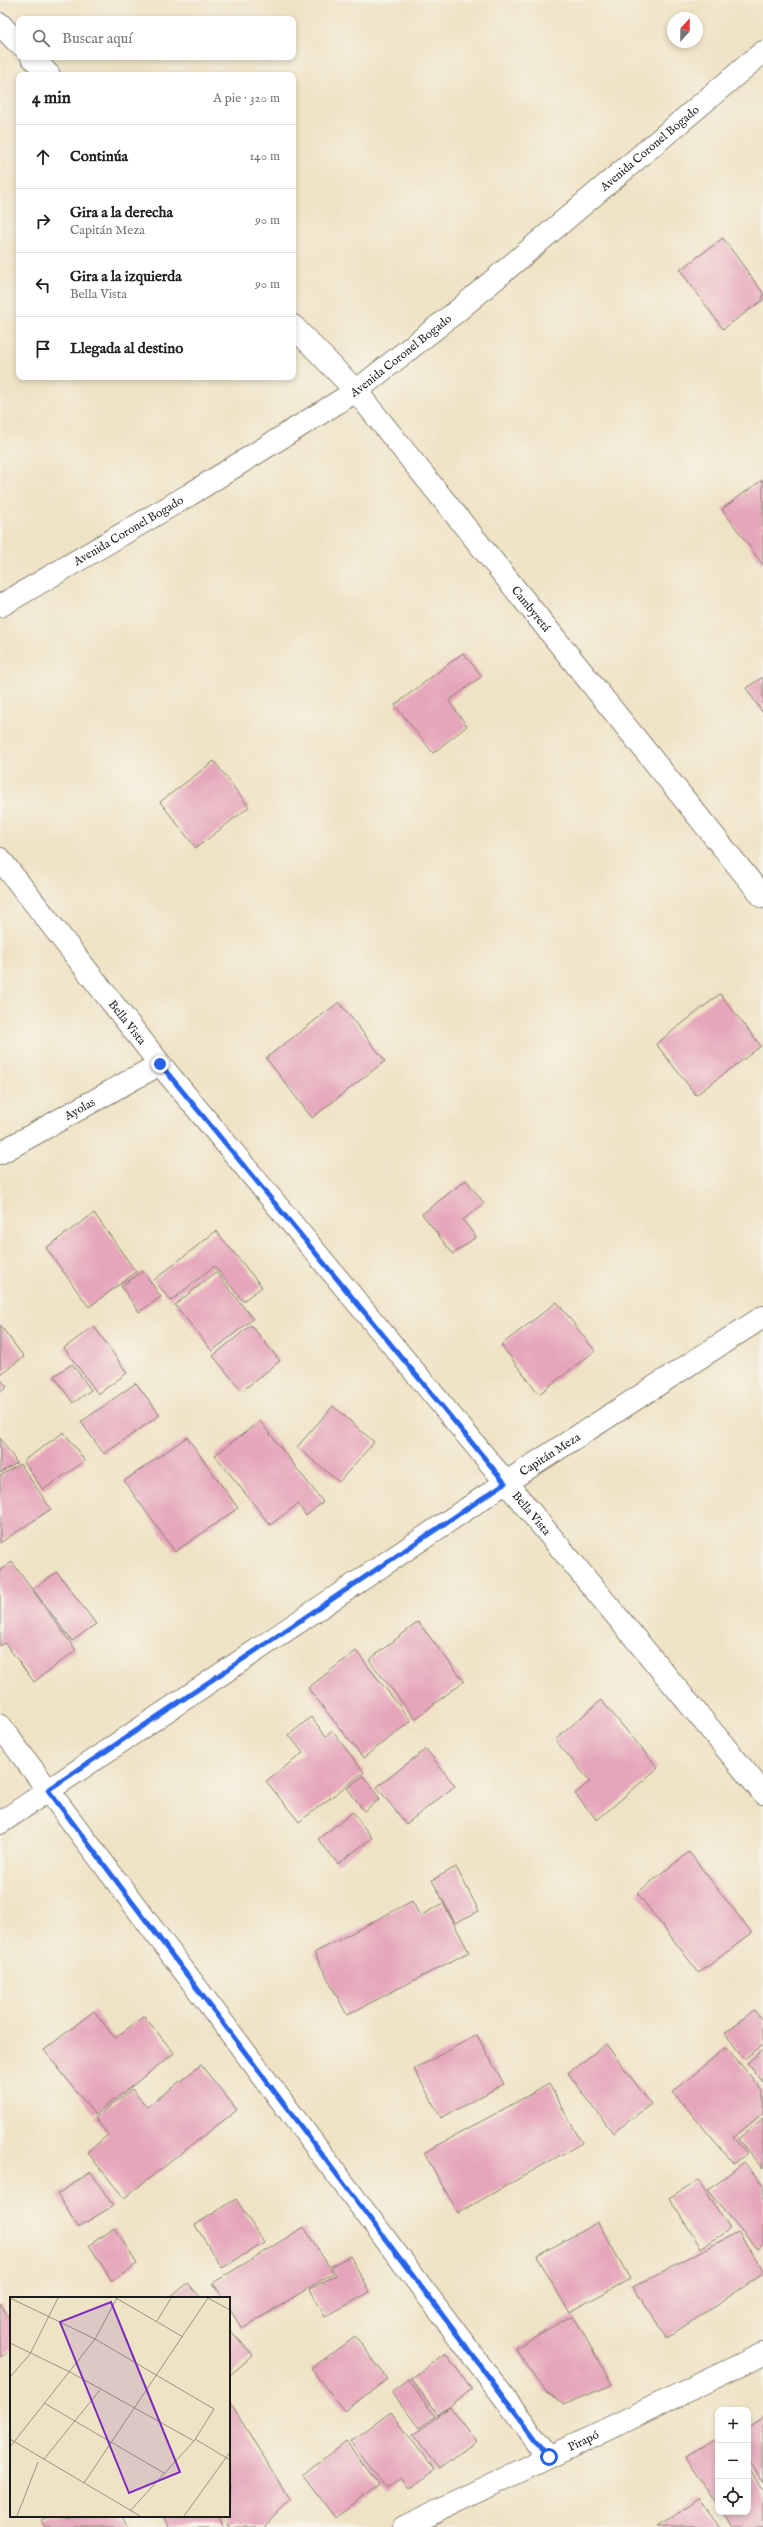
<!DOCTYPE html>
<html lang="es">
<head>
<meta charset="utf-8">
<style>
	:root { --surface:#fff; --page:#f6f6f6; --text:#202124; --muted:#757577; --line:#e0e0e0 }
	body { margin:0; font-family:"IM FELL English",serif; background:var(--page); color:var(--text) }
	.controls { position:absolute; right:12px; bottom:12px; display:grid; overflow:hidden; border-radius:8px; box-shadow:0 2px 6px #0003 }
	.controls button { width:36px; height:36px; display:grid; place-items:center; padding:0; border:0; border-bottom:1px solid var(--line); background:var(--surface); color:var(--text); font:20px sans-serif }
	.compass { position:absolute; left:667px; top:12px; width:36px; height:36px; border-radius:50%; background:var(--surface); box-shadow:0 2px 6px #0003; rotate:22deg }
	.stop { position:absolute; width:12px; height:12px; margin:-9px; border:3px solid #2563eb; border-radius:50%; background:#fff }
	.stop.end { background:#2563eb; border-color:#fff; box-shadow:0 1px 4px #0008 }
	.list { margin:0; padding:0; list-style:none }
	h2 { display:flex; justify-content:space-between; align-items:center; height:52px; margin:0; padding:0 16px; font-size:17px }
	h2 small { font-size:13px; font-weight:400; color:var(--muted) }
	.list li { display:grid; grid-template-columns:26px 1fr auto; gap:12px; align-items:center; box-sizing:border-box; height:64px; padding:0 16px; border-top:1px solid var(--line) }
	.list b { display:block; font-size:15px; white-space:nowrap }
	.list p { margin:0; font-size:13px; white-space:nowrap; color:var(--muted) }
	.list em { font-size:13px; font-style:normal; color:var(--muted) }
	.icon { flex:none; width:22px; height:22px; fill:none; stroke:currentColor; stroke-width:2; stroke-linecap:round; stroke-linejoin:round }
	.map { position:relative; flex:none; width:763px; height:2527px; overflow:hidden }
	.search { position:absolute; background:var(--surface); box-shadow:0 2px 6px #0003; left:16px; top:16px; width:280px; height:44px; display:flex; align-items:center; gap:10px; box-sizing:border-box; padding:0 14px; border-radius:8px; color:var(--muted); font-size:15px }
	.panel { position:absolute; background:var(--surface); box-shadow:0 2px 6px #0003; left:16px; top:72px; width:280px; height:308px; border-radius:8px }
	.map>svg:first-child { display:block }
	.building { fill:#e5a5ba }
	.lines { fill:none; stroke-linecap:round; stroke-linejoin:round }
	.minor-casing { stroke:#868070; stroke-width:24 }
	.minor { stroke:#fff; stroke-width:22 }
	.route { stroke:#2563eb; stroke-width:5 }
	.labels { text-anchor:middle; stroke-width:4; stroke-linejoin:round; paint-order:stroke }
	.street-label { font-size:12px; fill:#1c1c1c; stroke:#f7f3e8 }
	.inset-road { fill:none; stroke:#9b9381; stroke-width:1 }
	.view { fill:#7b2cbf; fill-opacity:0.15; stroke:#7b2cbf; stroke-width:2 }
	.inset-edge { fill:none; stroke:#1c1c1c; stroke-width:2 }
</style>
</head>
<body>
<div class="map">
<svg width="763" height="2527" viewBox="0 0 763 2527">
	<rect width="100%" height="100%" fill="#f7f3e8"/>
	<filter id="ink" filterUnits="userSpaceOnUse"><feTurbulence type="fractalNoise" baseFrequency=".025" numOctaves="2"/><feDisplacementMap in="SourceGraphic" scale="8" xChannelSelector="R" yChannelSelector="G"/><feConvolveMatrix kernelMatrix="1 2 1 2 8 2 1 2 1" color-interpolation-filters="sRGB"/></filter>
	<filter id="wash" filterUnits="userSpaceOnUse"><feTurbulence type="fractalNoise" baseFrequency=".012" numOctaves="4" result="noise"/><feDisplacementMap in="SourceGraphic" scale="16" xChannelSelector="R" yChannelSelector="G"/><feGaussianBlur stdDeviation="0.9" result="paint"/><feColorMatrix in="noise" values="0 0 0 0 0 0 0 0 0 0 0 0 0 0 0 0 0 1.4 0 .05"/><feComposite in="paint" operator="in"/></filter>
	<g filter="url(#wash)">
		<rect width="100%" height="100%" fill="#efe3c5"/>
		<g id="blocks">
			<path class="building" d="M723,238L763,293V300L723,329L680,270Z
				M762,480L763,482V565L722,509Z
				M463,653L482,676L449,701L467,726L433,753L395,705Z
				M763,677V713L746,688Z
				M214,761L249,807L196,848L160,802Z
				M720,994L761,1046L696,1095L656,1044Z
				M339,1002L385,1061L312,1118L266,1058Z
				M466,1180L484,1203L463,1220L476,1237L453,1254L422,1214Z
				M94,1213L136,1272L89,1307L46,1248Z
				M216,1231L262,1287L243,1301L214,1266L171,1301L154,1280Z
				M143,1271L161,1297L139,1312L121,1286Z
				M216,1272L253,1319L212,1351L175,1305Z
				M557,1302L595,1351L539,1394L501,1345Z
				M0,1325L24,1357L0,1374Z
				M251,1325L280,1361L242,1391L213,1356Z
				M94,1326L127,1373L98,1394L64,1348Z
				M72,1364L91,1390L73,1403L54,1376Z
				M0,1378L7,1387L0,1392Z
				M136,1383L160,1415L104,1454L81,1422Z
				M333,1406L374,1442L339,1482L297,1447Z
				M260,1421L323,1502L306,1516L298,1504L270,1525L215,1455Z
				M64,1432L85,1461L43,1490L23,1461Z
				M187,1437L238,1508L175,1552L124,1481Z
				M0,1438L17,1463L0,1473Z
				M20,1464L51,1509L0,1543V1476Z
				M12,1562L76,1650L34,1682L5,1643L0,1646V1570Z
				M57,1572L96,1624L72,1641L33,1589Z
				M418,1622L464,1681L415,1719L369,1660Z
				M356,1651L411,1721L363,1758L308,1688Z
				M601,1700L658,1768L597,1820L575,1794L590,1781L555,1740Z
				M311,1717L326,1736L332,1731L364,1772L299,1822L266,1781L303,1753L289,1735Z
				M426,1749L455,1786L406,1824L377,1787Z
				M363,1776L380,1799L364,1811L347,1788Z
				M353,1812L372,1838L338,1864L318,1839Z
				M689,1852L752,1933L699,1973L637,1893Z
				M456,1867L479,1911L455,1923L432,1880Z
				M412,1901L420,1916L443,1903L469,1952L347,2015L314,1953Z
				M754,2010L763,2021V2045L744,2059L725,2033Z
				M94,2011L115,2038L144,2016L174,2053L95,2115L44,2050Z
				M477,2035L504,2084L441,2118L414,2069Z
				M606,2044L651,2104L613,2133L568,2073Z
				M726,2047L763,2091V2113L733,2138L747,2153L734,2164L673,2092Z
				M763,2050V2082L747,2063Z
				M201,2065L237,2110L124,2198L87,2152L108,2135L95,2118L132,2089L147,2107Z
				M549,2084L582,2143L458,2213L424,2153Z
				M763,2118V2169L738,2139Z
				M744,2162L763,2185V2244L757,2249L708,2191Z
				M91,2172L113,2206L78,2227L57,2194Z
				M698,2180L730,2229L701,2248L669,2198Z
				M236,2199L264,2243L222,2268L195,2225Z
				M598,2222L630,2279L569,2312L537,2256Z
				M304,2227L333,2273L242,2329L229,2308V2298H223L213,2283Z
				M115,2228L137,2264L112,2281L89,2245Z
				M738,2232L763,2269V2274L667,2338L633,2287Z
				M350,2256L370,2292L325,2317L310,2289L336,2275L331,2266Z
				M188,2283L201,2298H170Z
				M0,2303L11,2321V2350L0,2357Z
				M573,2315L612,2385L564,2404L545,2391L515,2348Z
				M229,2329L253,2355L229,2376Z
				M355,2336L388,2379L344,2411L311,2369Z
				M445,2353L472,2389L438,2415L411,2379Z
				M408,2380L435,2416L419,2428L392,2392Z
				M229,2401L290,2500L264,2527H230L223,2516H229Z
				M450,2407L476,2441L439,2469L413,2435Z
				M391,2412L434,2470L410,2489L402,2478L387,2489L350,2442Z
				M763,2417V2483L748,2460V2427Z
				M718,2437V2506L686,2458Z
				M346,2442L379,2485L335,2518L303,2475Z
				M748,2468L763,2490V2527H732L722,2512H748Z
				M699,2498L720,2527H657Z
				M50,2516H122L128,2527H45L41,2520Z
				M163,2516H219L224,2527H169Z"/>
		</g>
	</g>
	<g filter="url(#ink)">
		<use href="#blocks" fill-opacity="0" stroke="#868070" stroke-width="1"/>
		<g class="lines">
			<defs>
				<g id="minor">
					<path d="M0,24L19,44"/>
					<path d="M32,57L49,75"/>
					<path id="s1" d="M293,326L356,391L763,897"/>
					<path id="s2" d="M0,606L189,495L356,391L456,312L763,52"/>
					<path id="s3" d="M0,859L160,1064L763,1793"/>
					<path id="s4" d="M0,1153L160,1064"/>
					<path d="M0,1726L549,2457"/>
					<path id="s5" d="M0,1823L505,1483L763,1317"/>
					<path id="s6" d="M404,2527L763,2354"/>
				</g>
			</defs>
			<use href="#minor" class="minor-casing"/>
			<use href="#minor" class="minor"/>
		</g>
	</g>
	<g class="lines" filter="url(#ink)">
		<path class="route" d="M160,1064L505,1483L48,1790L549,2457"/>
	</g>
	<g class="labels">
		<g class="street-label">
			<text dy="4" stroke="none"><textPath href="#s2" startOffset="797">Avenida Coronel Bogado</textPath></text>
			<text dy="4" stroke="none"><textPath href="#s2" startOffset="473">Avenida Coronel Bogado</textPath></text>
			<text dy="4" stroke="none"><textPath href="#s2" startOffset="149">Avenida Coronel Bogado</textPath></text>
			<text dy="4" stroke="none"><textPath href="#s1" startOffset="370">Cambyretá</textPath></text>
			<text dy="4" stroke="none"><textPath href="#s3" startOffset="207">Bella Vista</textPath></text>
			<text dy="4" stroke="none"><textPath href="#s4" startOffset="91">Ayolas</textPath></text>
			<text dy="4" stroke="none"><textPath href="#s5" startOffset="662">Capitán Meza</textPath></text>
			<text dy="4" stroke="none"><textPath href="#s3" startOffset="843">Bella Vista</textPath></text>
			<text dy="4" stroke="none"><textPath href="#s6" startOffset="199">Pirapó</textPath></text>
		</g>
	</g>
	<g transform="translate(10 2297)">
		<rect width="220" height="220" fill="#efe3c5"/>
		<path class="inset-road" d="M0,1L85,42L204,112L184,144L120,214M106,1L173,40M198,1L220,13M147,24L161,1M0,46L60,75L184,144M0,80L20,57L48,1M34,106L154,176M0,142L130,219M185,142L220,163M0,150L85,42L107,1M34,162L90,93M74,186L198,1M7,219L28,165M174,219L220,155"/>
		<path class="view" d="M101,5L170,175L119,196L50,25Z"/>
		<rect width="220" height="220" class="inset-edge"/>
	</g>
</svg>
<div class="controls">
<button>+</button>
<button>−</button>
<button><svg class="icon" aria-label="locate" viewBox="0 0 24 24"><circle cx="12" cy="12" r="6"/><path d="M12 2v4M12 18v4M2 12h4M18 12h4"/></svg></button>
</div>
<svg class="compass" viewBox="-18 -18 36 36"><path d="M0-13l5 13h-10z" fill="#e53935"/><path d="M0 13l5-13h-10z" fill="#757577"/></svg>
<div class="stop" style="left:549px;top:2457px"></div>
<div class="stop end" style="left:160px;top:1064px"></div>
<div class="search"><svg class="icon" aria-label="search" viewBox="0 0 24 24"><circle cx="10" cy="10" r="6"/><path d="M15 15l6 6"/></svg>Buscar aquí</div>
<section class="panel">
<h2>4 min<small>A pie · 320 m</small></h2>
<ul class="list">
<li><svg class="icon" aria-label="ahead" viewBox="0 0 24 24"><path d="M12 20V5M6 11l6-6 6 6"/></svg><div><b>Continúa</b></div><em>140 m</em></li>
<li><svg class="icon" aria-label="right" viewBox="0 0 24 24"><path d="M7 20v-9h11M14 6l5 5-5 5"/></svg><div><b>Gira a la derecha</b><p>Capitán Meza</p></div><em>90 m</em></li>
<li><svg class="icon" aria-label="left" viewBox="0 0 24 24"><path d="M17 20v-9H6M10 6l-5 5 5 5"/></svg><div><b>Gira a la izquierda</b><p>Bella Vista</p></div><em>90 m</em></li>
<li><svg class="icon" aria-label="arrive" viewBox="0 0 24 24"><path d="M6 21V4h12l-3 4 3 4H6"/></svg><div><b>Llegada al destino</b></div></li>
</ul>
</section>
</div>
</body>
</html>
